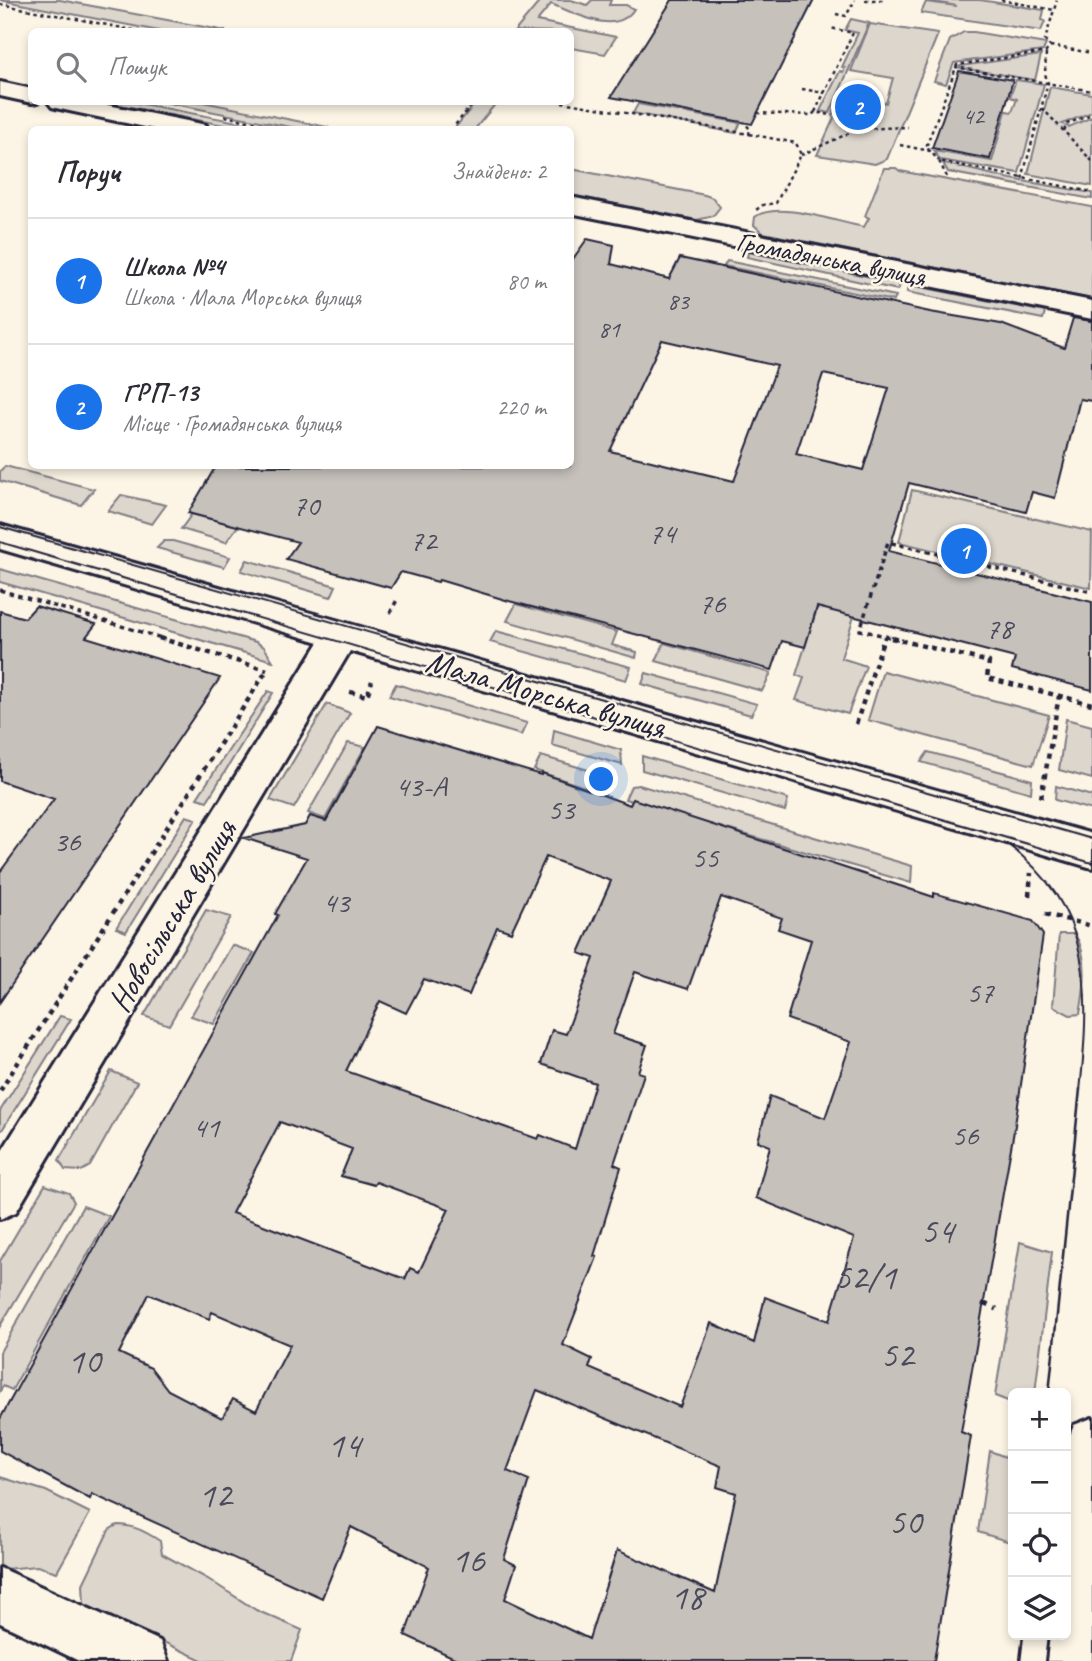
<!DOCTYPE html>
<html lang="uk">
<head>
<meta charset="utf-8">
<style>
	:root { --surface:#fff; --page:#f7f7f7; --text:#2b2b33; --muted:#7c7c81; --line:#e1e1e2; --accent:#1a73e8 }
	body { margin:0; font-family:Caveat,sans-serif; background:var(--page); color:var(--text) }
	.controls { position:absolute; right:21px; bottom:21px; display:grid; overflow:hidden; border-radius:10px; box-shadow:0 4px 10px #0003 }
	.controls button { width:63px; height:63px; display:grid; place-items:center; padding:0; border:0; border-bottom:2px solid var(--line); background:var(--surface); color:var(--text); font:35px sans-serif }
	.you { position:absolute; left:602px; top:780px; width:24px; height:24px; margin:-18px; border:5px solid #fff; border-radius:50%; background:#1a73e8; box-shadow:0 0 0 10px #1a73e833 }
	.badge { display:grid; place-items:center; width:46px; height:46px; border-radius:50%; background:var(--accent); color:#fff; font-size:23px; font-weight:700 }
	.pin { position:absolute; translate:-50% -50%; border:4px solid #fff; box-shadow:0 2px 7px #0006 }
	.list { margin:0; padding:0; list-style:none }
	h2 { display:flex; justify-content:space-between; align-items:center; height:91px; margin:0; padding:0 28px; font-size:30px }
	h2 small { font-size:23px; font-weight:400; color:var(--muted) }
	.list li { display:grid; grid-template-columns:46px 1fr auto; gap:21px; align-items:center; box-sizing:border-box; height:126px; padding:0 28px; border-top:2px solid var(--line) }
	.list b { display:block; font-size:26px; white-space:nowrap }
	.list p { margin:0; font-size:23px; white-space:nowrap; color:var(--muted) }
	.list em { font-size:23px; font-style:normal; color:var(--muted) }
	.icon { flex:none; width:38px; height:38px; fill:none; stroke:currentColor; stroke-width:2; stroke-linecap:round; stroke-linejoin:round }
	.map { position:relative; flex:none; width:1092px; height:1661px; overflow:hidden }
	.search { position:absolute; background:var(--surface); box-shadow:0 4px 10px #0003; left:28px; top:28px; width:546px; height:77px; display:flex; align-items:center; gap:18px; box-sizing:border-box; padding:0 24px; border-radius:10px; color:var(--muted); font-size:26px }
	.panel { position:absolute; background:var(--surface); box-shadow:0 4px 10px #0003; left:28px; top:126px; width:546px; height:343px; border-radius:10px }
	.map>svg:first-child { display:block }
	.green { fill:#dcd6cc; stroke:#7f7c84; stroke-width:2 }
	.building { fill:#c6c1bb; stroke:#22223b; stroke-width:2; fill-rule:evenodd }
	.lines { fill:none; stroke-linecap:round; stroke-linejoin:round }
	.minor-casing { stroke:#22223b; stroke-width:6 }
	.path-far3 { stroke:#22223b; stroke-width:2.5; stroke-dasharray:3.5 3.5; stroke-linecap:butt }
	.path-far2 { stroke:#22223b; stroke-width:3.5; stroke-dasharray:4.5 4.5; stroke-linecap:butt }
	.path-far1 { stroke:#22223b; stroke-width:4.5; stroke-dasharray:5 5; stroke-linecap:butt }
	.path { stroke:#22223b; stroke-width:5; stroke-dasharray:7 7; stroke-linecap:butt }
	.minor { fill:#fcf5e5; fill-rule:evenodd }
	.tram-far1 { stroke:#22223b; stroke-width:2 }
	.tram { stroke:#22223b; stroke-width:2.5 }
	.labels { text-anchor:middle; stroke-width:5; stroke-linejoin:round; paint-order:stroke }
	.far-number-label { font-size:24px; fill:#4b4a5b }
	.far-street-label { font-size:28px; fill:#22223b; stroke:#fcf5e5 }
	.number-label { font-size:30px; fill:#4b4a5b }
	.street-label { font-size:33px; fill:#22223b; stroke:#fcf5e5 }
	.near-number-label { font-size:37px; fill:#4b4a5b }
</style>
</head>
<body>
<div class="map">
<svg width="1092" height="1661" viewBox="0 0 1092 1661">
	<rect width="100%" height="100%" fill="#fcf5e5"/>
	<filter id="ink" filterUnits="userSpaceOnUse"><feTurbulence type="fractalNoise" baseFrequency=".0143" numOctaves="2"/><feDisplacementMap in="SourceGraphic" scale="14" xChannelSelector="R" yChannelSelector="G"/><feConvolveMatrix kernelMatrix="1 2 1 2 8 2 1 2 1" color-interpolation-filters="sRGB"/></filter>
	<g filter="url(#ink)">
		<path class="green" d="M0,0H60L226,31H159Z
			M541,0H571L587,5L592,0H611L609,5H626L634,9C616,37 575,13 551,4L537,21L616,37L605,54L571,48L570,32L515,31Z
			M924,0H980L1044,10L1042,20L1045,21L1041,31L921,13L926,2L957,6Z
			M851,19L869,23L830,113L820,111L840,71L843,72L845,68L842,67L858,33L845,30Z
			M870,24L938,34L887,159L875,164L817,155L834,118L832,116L840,96L886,103L893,78L851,71Z
			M964,32H974L1046,44L1043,51L954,63L946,84L934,81L950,40Z
			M1041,55L1035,80L960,68V66Z
			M1016,80L1044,84L1019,173L940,160L934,151L992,161L1006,111L1012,112L1017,99L1010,97Z
			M1050,87L1092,94V112L1062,124L1069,127L1092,117V186L1028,174Z
			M104,102H132L274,129H244Z
			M164,102H203L327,127L324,129H301Z
			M476,102H497L475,129H454Z
			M638,104L736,122L740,124L736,133L633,113Z
			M943,163L1011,179L1092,193V199L948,172Z
			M884,168H896L900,171L1092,207V299L763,233L754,225L755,217C777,200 836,222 864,227L869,218L865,216Z
			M571,169L705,195L713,198L720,207L713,216L697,220L571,195Z
			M748,252L901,283L898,290L747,257Z
			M727,261L896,296L894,301L724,266Z
			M910,285L1045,312L1043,319L907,292Z
			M5,466L94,489L81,505L0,481V471Z
			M912,490L1092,532L1091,588L899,542Z
			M121,495L166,505L152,524L108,511Z
			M192,514L238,526L226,542L181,529Z
			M164,541H173L230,557L224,567L157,548Z
			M837,546L873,555L841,658L866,666L848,714L796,700L804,678L796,675Z
			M247,560L336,586L331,597L241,571Z
			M0,569L256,642L264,647L273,661L0,582Z
			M516,604L617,632L612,645L637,652L636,658L507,621Z
			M496,631L631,667L626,680L490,642Z
			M664,643L771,673L762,691L656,661Z
			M883,671L1049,715L1033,765L868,720Z
			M646,673L757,704L751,715L642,684Z
			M396,684L527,723L521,735L389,696Z
			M268,691L273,693L207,801L197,798Z
			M327,704L350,713L294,808L270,800Z
			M1066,719L1092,726V779L1059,770Z
			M554,730L621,750L622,765L552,745Z
			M348,743L365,747L325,819L308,813Z
			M928,752L1032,780L1031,793L921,762Z
			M541,756L612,777L605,794L534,770Z
			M642,756L788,799L785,811L642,770Z
			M639,785L912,866L911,883L625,799L631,786Z
			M1056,786L1092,796V810L1055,800Z
			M186,816L196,819L126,932L116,928Z
			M206,910L231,917L169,1025L144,1016Z
			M1059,934H1075C1089,957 1085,988 1080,1014L1070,1015L1053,1006Z
			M232,945L254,953L214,1024L191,1016Z
			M60,1016L71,1019L2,1130H0V1111Z
			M111,1071L137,1082L90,1166L81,1171L65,1170L59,1160Z
			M45,1185L69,1193L74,1202L0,1326V1261Z
			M83,1206L109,1216L12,1390L3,1386L0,1391V1352Z
			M1020,1242L1052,1252L1035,1393H1013V1403L995,1396Z
			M990,1451L1013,1460V1543L978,1532Z
			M0,1477L46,1491L90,1513L57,1572L37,1566L5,1569L0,1567Z
			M117,1525C134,1525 146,1532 160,1541L162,1554L208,1579L256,1610L302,1630L291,1661H204L84,1605L83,1584L109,1530Z"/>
		<path class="building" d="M672,0H814L752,124L611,97Z
			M959,71L1013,80L990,159L932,148Z
			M587,239L614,245L611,264L669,279L680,258L930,312L1001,324L1064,348L1073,318L1092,321V401L1080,399L1055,498L1032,492L1026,512L909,483L889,551L1092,602V690L1012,669L1015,658L817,607L805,647L782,641L772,670L509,601L439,580L438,582L401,572L391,588L286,559L298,542L188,513L216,466H570V263ZM662,340L777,366L734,481L610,451ZM823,374L889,388L863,470L796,454Z
			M36,606L96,624L86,637L220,678L0,1002V872L54,799L0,781V611L25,618Z
			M378,726L541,775L542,773L630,805L633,799L934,897V893L1033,921L1043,935L1015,1125L961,1432L971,1436L934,1661H461L405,1635L429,1567L351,1527L322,1598L92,1494L90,1499L0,1451V1419L278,915L275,914L307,858L244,838L305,825L310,816L326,821ZM546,857L611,881L579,953L594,958L566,1034L552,1030L541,1064L595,1083L575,1149L540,1135L538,1139L346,1071L380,1001L406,1013L424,979L469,995L497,927L511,932ZM721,897L782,918L778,929L811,940L787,1019L851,1042L825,1118L770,1096L758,1141L770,1146L756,1198L854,1238L829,1321L765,1297L754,1343L711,1323L680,1407L589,1368L592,1359L563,1345L597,1257L594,1256L621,1167L614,1164L644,1074L638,1072L647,1045L613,1034L635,972L688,989ZM280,1122L352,1149L341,1176L374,1185L376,1182L449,1209L419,1272L410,1268L405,1279L232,1213ZM149,1294L209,1319L212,1312L290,1345L256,1411L233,1399L222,1418L168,1390L151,1368L119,1353ZM537,1390L721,1466L717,1487L736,1493L715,1593L617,1550L589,1639L505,1599L516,1565L504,1559L529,1480L507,1471Z"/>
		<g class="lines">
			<defs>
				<path id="minor" d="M0,82L32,89V102H38L32,103L0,96Z
					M48,102H93L197,123L206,125L209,130H159L60,109L52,107Z
					M570,197L1092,301V319L570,213Z
					M0,525L1092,834V868L350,651L16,1212L0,1219V1154L319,642L0,549Z
					M1092,1418V1661H1047L1050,1635H1066L1067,1443L1074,1425Z
					M0,1568L160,1641L168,1661H79L0,1623Z"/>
			</defs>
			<use href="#minor" class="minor-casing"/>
			<path class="path-far3" d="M865,0H884
				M1001,0L1054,10
				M0,4L143,32
				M836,14L846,16L855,0
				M1050,46L1092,53
				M955,67L1092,91
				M802,89L825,93
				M562,102L749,134L750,129L744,122
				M1042,108L1092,161
				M815,112L853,33L830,28
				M757,113L812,115L815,112L830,115
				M225,116L290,130
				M451,130L474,102
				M1064,131L1067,124L1092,114
				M749,134L796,143L801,155L776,203L763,205L756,210
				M900,145L930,151L939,161
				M930,151L926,147L957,65L1046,52L1050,46L1045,40L1057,0
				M801,155L858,129L908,127
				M947,177L939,161L1092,192
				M1022,179L1048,83L1045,74L1046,52"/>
			<path class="path-far2" d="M0,590L165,639
				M390,613L398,598
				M884,639L885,636
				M898,639L860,630L888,542L1092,592"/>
			<path class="path-far1" d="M159,638L267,670
				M891,638L989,662L987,678L1092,704
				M350,692L367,696L372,681
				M856,724L884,638
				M1041,798L1059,696
				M1029,896L1031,873
				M1045,914L1092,926
				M0,1091L267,670"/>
			<path class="path" d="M982,1303L997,1309"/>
			<use href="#minor" class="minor"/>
			<path class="tram-far1" d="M0,527L1092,839
				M0,542L1092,863
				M1007,844C1092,906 1091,987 1080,1091"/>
			<path class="tram" d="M1049,1393L1080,1089
				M1020,1661L1023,1635"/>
		</g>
	</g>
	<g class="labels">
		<g class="far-number-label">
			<text x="973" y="124">42</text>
			<text x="678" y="309">83</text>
			<text x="609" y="337">81</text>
		</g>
		<g class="far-street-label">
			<text transform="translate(831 258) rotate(11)" y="10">Громадянська вулиця</text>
		</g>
		<g class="number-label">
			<text x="306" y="515">70</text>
			<text x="662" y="543">74</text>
			<text x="423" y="550">72</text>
			<text x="712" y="613">76</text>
			<text x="999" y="638">78</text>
			<text x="421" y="796">43-А</text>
			<text x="561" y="819">53</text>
			<text x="67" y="851">36</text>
			<text x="705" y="867">55</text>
			<text x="336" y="912">43</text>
			<text x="980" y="1002">57</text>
			<text x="206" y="1137">41</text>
			<text x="965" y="1145">56</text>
		</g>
		<g class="street-label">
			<text transform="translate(546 693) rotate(16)" y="12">Мала Морська вулиця</text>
			<text transform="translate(171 915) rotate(-59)" y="12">Новосільська вулиця</text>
		</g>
		<g class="near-number-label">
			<text x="937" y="1243">54</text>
			<text x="865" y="1289">52/1</text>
			<text x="897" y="1367">52</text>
			<text x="84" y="1373">10</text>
			<text x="344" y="1457">14</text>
			<text x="215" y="1507">12</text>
			<text x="905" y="1534">50</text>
			<text x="468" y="1572">16</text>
			<text x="687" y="1609">18</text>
		</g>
	</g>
</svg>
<div class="controls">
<button>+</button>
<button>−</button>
<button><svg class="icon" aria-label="locate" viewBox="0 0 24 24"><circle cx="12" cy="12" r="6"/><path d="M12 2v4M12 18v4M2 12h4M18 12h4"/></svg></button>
<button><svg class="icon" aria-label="layers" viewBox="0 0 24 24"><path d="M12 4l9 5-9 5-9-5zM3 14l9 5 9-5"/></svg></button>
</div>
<div class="you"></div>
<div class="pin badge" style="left:964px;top:551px">1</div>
<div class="pin badge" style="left:858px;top:107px">2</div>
<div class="search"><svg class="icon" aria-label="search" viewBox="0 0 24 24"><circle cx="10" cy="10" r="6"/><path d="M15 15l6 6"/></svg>Пошук</div>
<section class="panel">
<h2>Поруч<small>Знайдено: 2</small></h2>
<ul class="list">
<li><span class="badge">1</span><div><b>Школа №4</b><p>Школа · Мала Морська вулиця</p></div><em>80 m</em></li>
<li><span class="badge">2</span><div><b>ГРП-13</b><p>Місце · Громадянська вулиця</p></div><em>220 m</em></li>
</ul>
</section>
</div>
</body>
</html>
